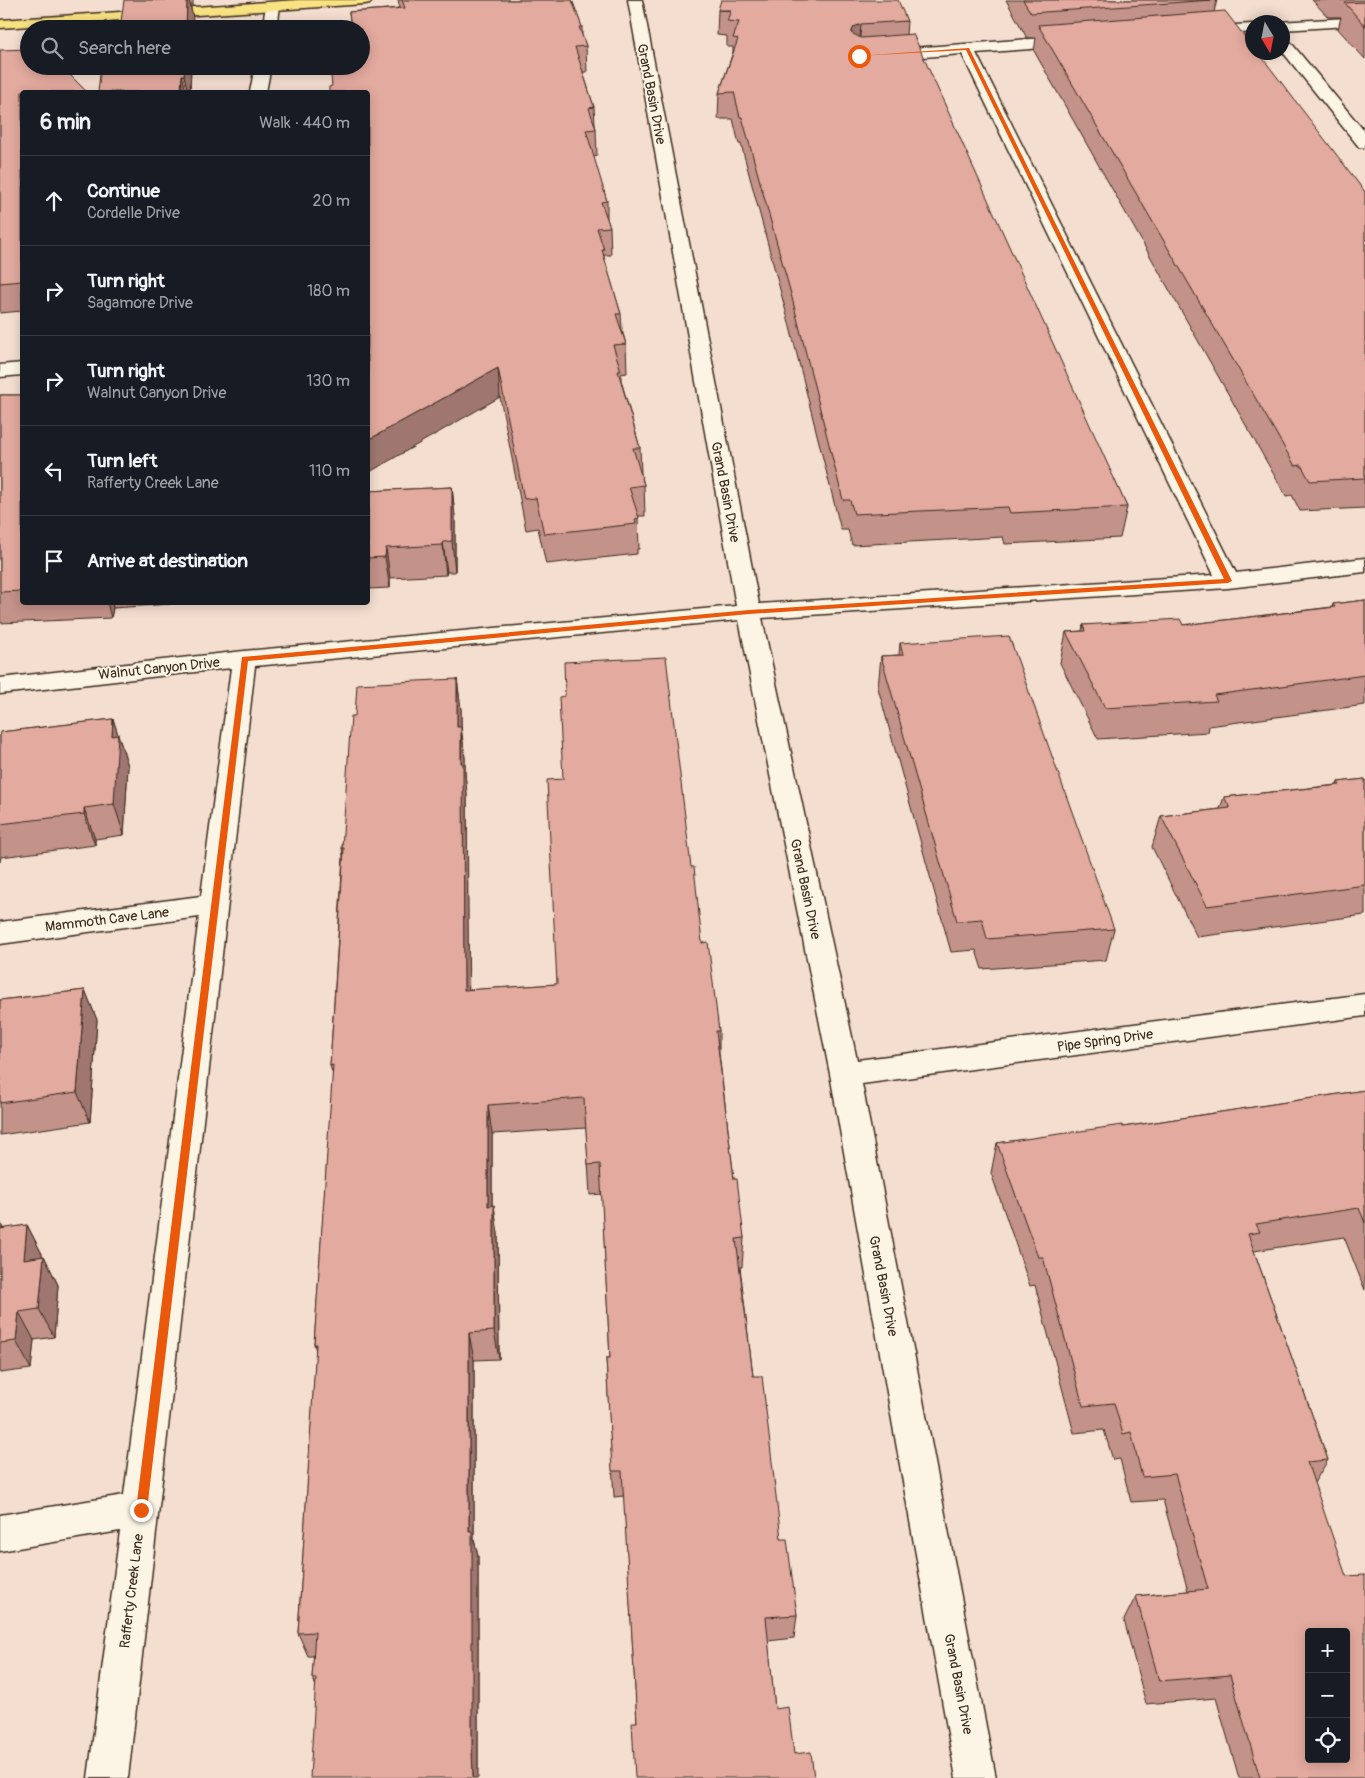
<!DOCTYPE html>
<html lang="en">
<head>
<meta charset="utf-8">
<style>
	:root { --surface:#171b24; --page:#20242c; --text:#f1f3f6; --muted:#9ea1a6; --line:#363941 }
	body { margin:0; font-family:Pangolin,sans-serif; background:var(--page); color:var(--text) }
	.controls { position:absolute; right:15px; bottom:15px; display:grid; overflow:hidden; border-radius:5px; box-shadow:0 2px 12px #0003 }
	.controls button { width:45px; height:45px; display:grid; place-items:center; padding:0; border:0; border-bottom:1px solid var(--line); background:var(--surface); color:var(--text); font:25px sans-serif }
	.compass { position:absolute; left:1245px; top:15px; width:45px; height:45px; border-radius:50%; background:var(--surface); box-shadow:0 2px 12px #0003; rotate:170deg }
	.stop { position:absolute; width:15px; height:15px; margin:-11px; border:4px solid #ea580c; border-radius:50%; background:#fff }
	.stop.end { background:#ea580c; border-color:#fff; box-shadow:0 1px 5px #0008 }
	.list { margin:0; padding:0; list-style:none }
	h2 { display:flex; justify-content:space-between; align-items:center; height:65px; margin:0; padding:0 20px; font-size:21px }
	h2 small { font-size:16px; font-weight:400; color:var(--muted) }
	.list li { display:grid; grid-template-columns:32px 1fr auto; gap:15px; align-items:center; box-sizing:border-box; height:90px; padding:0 20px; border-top:1px solid var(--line) }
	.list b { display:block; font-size:19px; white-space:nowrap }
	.list p { margin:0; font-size:16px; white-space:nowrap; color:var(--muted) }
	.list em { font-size:16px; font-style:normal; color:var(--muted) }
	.icon { flex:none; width:28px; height:28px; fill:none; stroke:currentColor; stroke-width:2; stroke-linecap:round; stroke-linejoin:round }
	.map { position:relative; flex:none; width:1365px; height:1778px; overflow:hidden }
	.search { position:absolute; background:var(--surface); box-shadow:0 2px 12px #0003; left:20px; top:20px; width:350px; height:55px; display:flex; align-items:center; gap:12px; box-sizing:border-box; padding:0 18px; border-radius:28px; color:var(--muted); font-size:19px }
	.panel { position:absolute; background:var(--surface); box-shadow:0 2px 12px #0003; left:20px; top:90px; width:350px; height:515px; border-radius:5px }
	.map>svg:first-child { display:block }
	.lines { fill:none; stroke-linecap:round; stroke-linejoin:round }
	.minor-casing { stroke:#3b2a1e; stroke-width:3 }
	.major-casing { stroke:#3b2a1e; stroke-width:3 }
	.minor { fill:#fcf5e5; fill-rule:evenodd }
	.major { fill:#f8e281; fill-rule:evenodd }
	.wall { fill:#c39289; stroke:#3b2a1e }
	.shaded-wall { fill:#9f776f; stroke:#3b2a1e }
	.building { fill:#e3aa9f; stroke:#3b2a1e; fill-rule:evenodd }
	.route { fill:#ea580c }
	.labels { text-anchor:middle; stroke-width:4; stroke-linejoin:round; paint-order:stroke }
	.street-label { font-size:14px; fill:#3b2a1e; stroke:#fcf5e5 }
</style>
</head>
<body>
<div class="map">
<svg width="1365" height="1778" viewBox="0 0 1365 1778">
	<rect width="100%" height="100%" fill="#f4ded0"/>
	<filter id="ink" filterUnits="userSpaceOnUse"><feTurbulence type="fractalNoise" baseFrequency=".02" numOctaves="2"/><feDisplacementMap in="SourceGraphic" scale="10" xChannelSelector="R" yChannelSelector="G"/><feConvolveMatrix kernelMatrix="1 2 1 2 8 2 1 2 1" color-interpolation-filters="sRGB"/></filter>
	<g filter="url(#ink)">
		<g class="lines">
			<defs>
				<path id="minor" d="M628,0H642L759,604L1214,575L962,54L885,60L880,58L877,55L880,52L885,50L1071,36L1076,38L1079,41L1076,44L1071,46L976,53L1236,573L1365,558V572L1228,588L762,618L857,1060L1365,994V1016L862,1084L996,1778H956L830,1074L739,620L255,666L128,1778H88L120,1531L0,1551V1515L124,1495L199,917L0,944V922L201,896L231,668L0,694V678L244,651L736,606Z
					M273,2L278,3L280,6L277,29H262L266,6L268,3Z
					M1365,17V25L1282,30V22H1278Z
					M1252,24V32L1202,37L1197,35L1194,32L1197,29L1202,27Z
					M1282,37L1287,38L1365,132V148L1359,147L1282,51Z
					M255,66H271L266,92H250Z
					M22,363V375L0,377V365Z"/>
				<path id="major" d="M298,0H372L370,3L365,4L0,28V20Z"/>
			</defs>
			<use href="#minor" class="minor-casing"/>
			<use href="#major" class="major-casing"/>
			<use href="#minor" class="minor"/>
			<use href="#major" class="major"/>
		</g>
		<path class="wall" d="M124,0H193V5H190L193,17Z
			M398,0H572L582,27V35L586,46L587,72H583L594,107L595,124L596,129L597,156L593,157L607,201V219L610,227L611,255H604V258L621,314L622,330L626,344L627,373L621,374V380L640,448L641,473L644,485L645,516H638L639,549H637V554L546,564L538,528L526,530L500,397L368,92L332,86L361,66L351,28L349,12L400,8Z
			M1006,0H1217L1214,12L1365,192V508L1300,511L1292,495L1286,496L1034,51L1036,38H1027Z
			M1312,0H1365V59L1338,29L1341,17H1328Z
			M718,10L907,21L906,35L1127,507L1120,538L1005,544L1003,537L852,545L848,530H841L789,323L741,144H739L733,119H718L719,93L733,52V47H727V36L717,35Z
			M0,50L22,92V311L0,313Z
			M191,66L190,92H98Z
			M0,395H22V602H171V604L113,608L111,618L0,623Z
			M452,487L455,517V572H447L446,575L390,578V588L368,589V491Z
			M1365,600V705L1209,726L1208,732L1098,739L1060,663L1066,632L1082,631L1083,625H1183L1332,607L1333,604Z
			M900,643L1114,929L1106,960L982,969L976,950L951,952L878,688L881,656L899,655Z
			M457,679L461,710V727L465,758V773L467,794L468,990L557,984L691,867L702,943L719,1031V1053L734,1179L744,1238L742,1267H740L753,1376L781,1539L797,1615L794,1638L768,1641L775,1709L794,1754L814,1778L637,1722L624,1496L614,1497L606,1358H610L602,1194L590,1195L586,1128L492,1134V1205L498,1234L499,1359L474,1360V1540L478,1556V1770L316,1686L312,1678L314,1656H308L298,1633L316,1351L314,1344L333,1075L330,1066L343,856L342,848L355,716Z
			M113,719L128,766L124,835L95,839V845L1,857L0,862V732Z
			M1365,779V915L1197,937L1152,847L1161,816L1220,809L1224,797L1337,785L1338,782Z
			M85,990L97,1020L90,1122L0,1135V1000Z
			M1365,1090V1290L1344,1237L1254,1251L1328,1460L1314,1483L1365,1778H1239L1216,1698L1146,1704L1124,1620L1136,1596L1188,1591L1163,1500L1131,1502L1120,1459L1113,1460L1104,1430L1074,1433L1035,1285L1030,1286L991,1173L997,1143L1123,1127Z
			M0,1222L3,1229L27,1225L42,1254V1257L44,1256L58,1285L54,1337L34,1340L31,1369L0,1373Z"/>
		<path class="shaded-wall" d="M187,0H189L193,17L192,29H186Z
			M861,24L859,50L851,33L854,27Z
			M185,66H191L190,92H188L184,75Z
			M182,75L186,92H180Z
			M498,368L500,397L368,473V440Z
			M452,487L455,517V572L452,541Z
			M443,542L447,572L446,575L443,545Z
			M386,548L390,578V588L385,557Z
			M107,602H112L113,608L111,618Z
			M457,679L461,710V758L457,727Z
			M113,719L128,766L124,835L114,804L112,736Z
			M461,727L465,758V773L467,794L469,1021L464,990L461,763Z
			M84,808L95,839V845L84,814Z
			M85,990L97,1020L90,1122L77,1092Z
			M488,1105L492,1134V1235L488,1206Z
			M494,1205L498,1234L499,1359L494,1331Z
			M0,1222L10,1242L0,1243Z
			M27,1225L42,1254L39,1288L24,1259Z
			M44,1256L58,1285L54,1337L39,1309Z
			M19,1312L34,1340L31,1369L16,1341Z
			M469,1333L474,1360V1540L478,1556V1778H473L472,1748L469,1531Z"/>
		<path class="building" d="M124,0H187L186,29H120Z
			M402,0H572L582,27H579L586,46L575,47L594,107L589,108L596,129L586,130L607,201L601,202L610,227L597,228L604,250H602L621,314H616L626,344L613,345L621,371H618L640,448H633L644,485L629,487L639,518L635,519L636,524L544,534L536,498L524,499L498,368L368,440V92H329V87L332,86L330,66H361V29H344L351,28L349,12L405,8Z
			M721,0H898L907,21L861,24L854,27L851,33L861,38L913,34L1127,507L1010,513L1008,507L854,514L850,500H843L791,294L742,117H740L734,92L719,93L738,39L733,38L739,22L727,21L731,10H718Z
			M1023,0H1211L1031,13Z
			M1365,2V26L1345,3Z
			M1225,11L1252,46V52H1258L1365,192V478L1310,481L1301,465L1295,466L1038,25Z
			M29,49V66H61L87,92H22V281L0,283V50Z
			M101,66H185L184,75H182L181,91L180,92H98Z
			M0,395H22V591L0,592Z
			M452,487V541L443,542V545L386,548L385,557L368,558V491Z
			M1365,600V675L1214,695L1217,701L1105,708L1066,632L1085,631L1083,625L1180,619L1183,625L1335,607L1333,604Z
			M1009,636L1114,929L987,939L982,919L957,921L881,656L903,655L900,643Z
			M666,657L691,867H694L702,943L708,942L719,1031H716L734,1179H737L744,1238L736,1239L753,1376H762L781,1539H787L797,1615L766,1617L775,1709L788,1707L794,1754L811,1752L814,1778H635L632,1722H637L622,1471H612L606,1358H610L600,1164L588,1165L584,1098L488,1105V1206L494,1205V1331L469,1333V1531H472V1748L473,1778H310L316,1678H312L315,1632L298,1633L316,1344H314L333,1065L330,1066L344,848H342L351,716H355L357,684L457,679V727H461V763H463L464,990L557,984L547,780L563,779L559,697L565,696L564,662Z
			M113,719L112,736L118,735L114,804L84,808V814L0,824V732Z
			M1365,779V885L1207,906L1161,816L1230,808L1224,797L1340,785L1338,782Z
			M85,990L77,1092L0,1103V1000Z
			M1365,1090V1223L1359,1208L1256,1224L1260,1232L1248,1234L1328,1460L1307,1462L1346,1576L1365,1575V1778H1260L1230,1675L1159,1681L1136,1596L1208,1589L1175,1474L1142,1477L1131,1432L1123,1434L1114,1403L1083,1406L1043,1257H1038L997,1143L1122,1125L1123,1127ZM1309,1632H1346V1759H1309Z
			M27,1225L24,1259L44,1256L39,1309L19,1312L16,1341L0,1343V1229Z"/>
	</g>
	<path class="route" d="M969,48L1232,581L1228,583L749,614L248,661L147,1510L145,1514L141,1515L137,1514L136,1510L242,657L749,610L1224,579L966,50L857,56Z"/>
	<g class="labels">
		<g class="street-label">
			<text transform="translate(652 94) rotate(79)" y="5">Grand Basin Drive</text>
			<text transform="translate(726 492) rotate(79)" y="5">Grand Basin Drive</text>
			<text transform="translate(159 668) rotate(-6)" y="5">Walnut Canyon Drive</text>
			<text transform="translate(806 889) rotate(78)" y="5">Grand Basin Drive</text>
			<text transform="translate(107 919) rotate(-7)" y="5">Mammoth Cave Lane</text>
			<text transform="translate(1105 1040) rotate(-8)" y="5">Pipe Spring Drive</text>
			<text transform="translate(884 1286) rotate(79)" y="5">Grand Basin Drive</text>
			<text transform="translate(131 1591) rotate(-83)" y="5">Rafferty Creek Lane</text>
			<text transform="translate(959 1684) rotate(79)" y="5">Grand Basin Drive</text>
		</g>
	</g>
</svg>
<div class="controls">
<button>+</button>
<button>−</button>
<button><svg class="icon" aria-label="locate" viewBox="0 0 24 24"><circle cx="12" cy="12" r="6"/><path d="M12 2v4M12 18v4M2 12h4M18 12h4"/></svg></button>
</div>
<svg class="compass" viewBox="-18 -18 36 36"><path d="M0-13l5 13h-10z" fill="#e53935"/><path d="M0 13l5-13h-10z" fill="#9ea1a6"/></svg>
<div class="stop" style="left:859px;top:56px"></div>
<div class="stop end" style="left:141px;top:1510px"></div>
<div class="search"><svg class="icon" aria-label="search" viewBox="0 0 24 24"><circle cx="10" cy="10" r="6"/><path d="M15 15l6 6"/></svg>Search here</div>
<section class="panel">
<h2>6 min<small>Walk · 440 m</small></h2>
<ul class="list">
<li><svg class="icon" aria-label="ahead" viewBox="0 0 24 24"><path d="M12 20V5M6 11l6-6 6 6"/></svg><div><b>Continue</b><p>Cordelle Drive</p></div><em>20 m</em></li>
<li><svg class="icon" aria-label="right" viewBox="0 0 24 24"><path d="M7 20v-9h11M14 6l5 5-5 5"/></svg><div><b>Turn right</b><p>Sagamore Drive</p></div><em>180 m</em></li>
<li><svg class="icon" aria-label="right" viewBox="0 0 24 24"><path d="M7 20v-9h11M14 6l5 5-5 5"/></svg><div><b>Turn right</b><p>Walnut Canyon Drive</p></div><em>130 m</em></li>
<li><svg class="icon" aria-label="left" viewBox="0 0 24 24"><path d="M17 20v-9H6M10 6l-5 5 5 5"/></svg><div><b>Turn left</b><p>Rafferty Creek Lane</p></div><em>110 m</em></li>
<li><svg class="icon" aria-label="arrive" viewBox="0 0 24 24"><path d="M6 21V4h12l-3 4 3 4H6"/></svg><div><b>Arrive at destination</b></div></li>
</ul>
</section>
</div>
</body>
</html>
